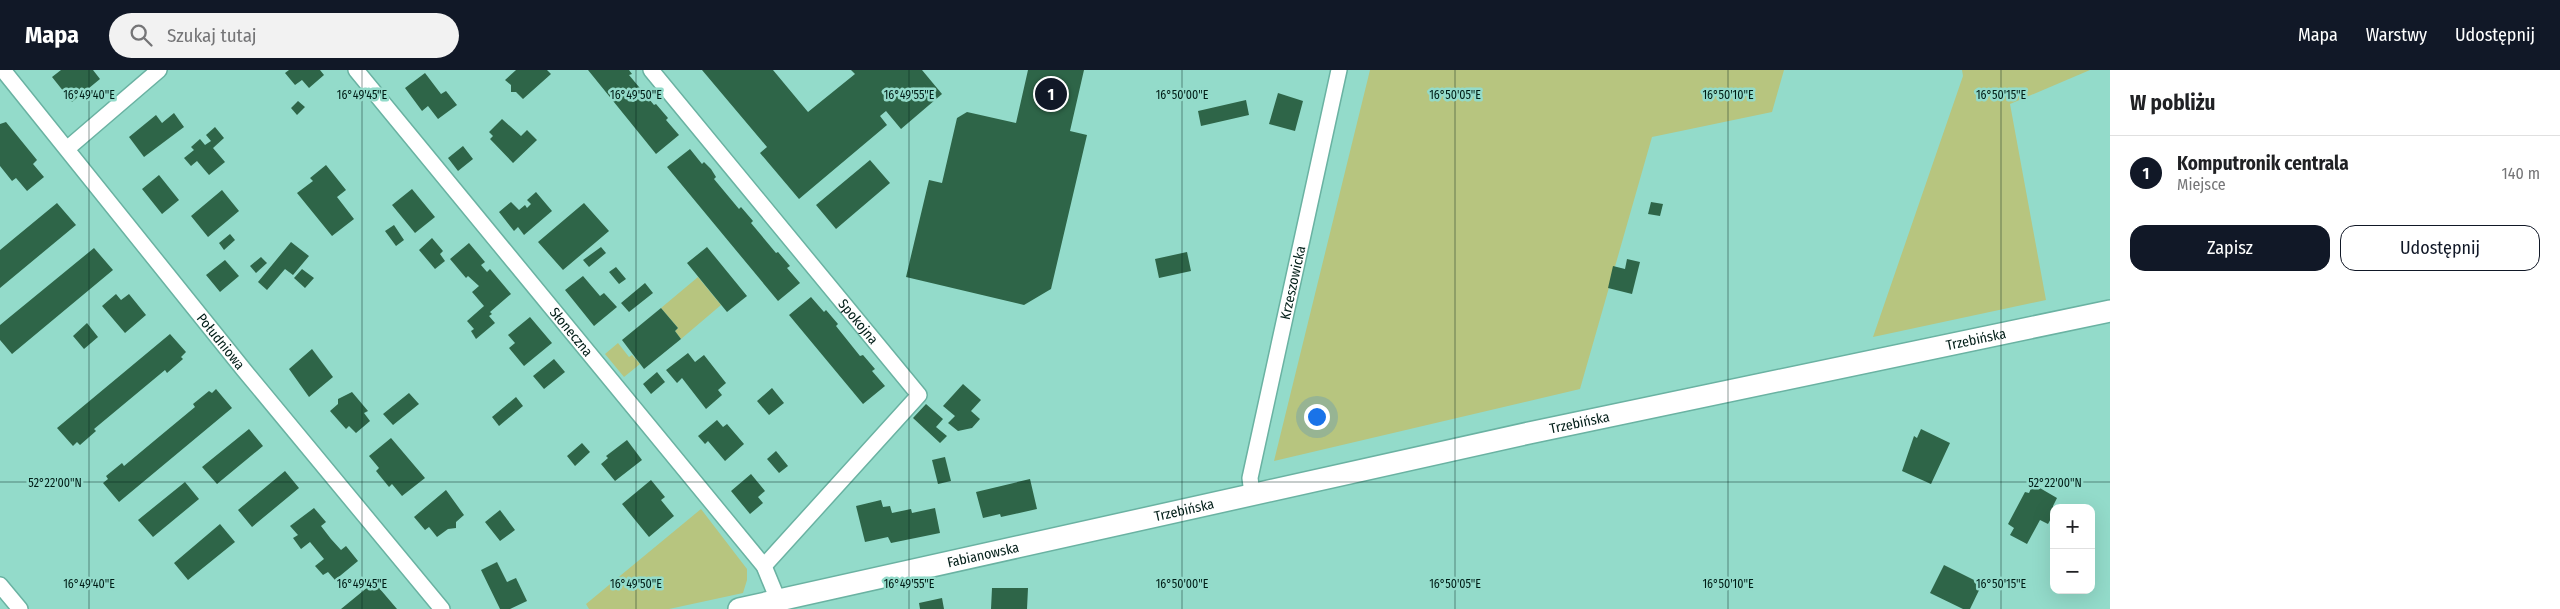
<!DOCTYPE html>
<html lang="pl">
<head>
<meta charset="utf-8">
<style>
	:root { --surface:#fff; --page:#f2f2f2; --text:#202124; --muted:#757577; --line:#e0e0e0; --accent:#111827 }
	body { margin:0; font-family:"Fira Sans Condensed",sans-serif; background:var(--page); color:var(--text) }
	.controls { position:absolute; right:15px; bottom:15px; display:grid; overflow:hidden; border-radius:10px; box-shadow:0 5px 20px #0002 }
	.controls button { width:45px; height:45px; display:grid; place-items:center; padding:0; border:0; border-bottom:1px solid var(--line); background:var(--surface); color:var(--text); font:25px sans-serif }
	.you { position:absolute; left:1316px; top:346px; width:18px; height:18px; margin:-12px; border:4px solid #fff; border-radius:50%; background:#1a73e8; box-shadow:0 0 0 8px #1a73e833 }
	.badge { display:grid; place-items:center; width:32px; height:32px; border-radius:50%; background:var(--accent); color:#fff; font-size:16px; font-weight:700 }
	.pin { position:absolute; translate:-50% -50%; border:2px solid #fff; box-shadow:0 1px 5px #0006 }
	.list { margin:0; padding:0; list-style:none }
	h2 { display:flex; justify-content:space-between; align-items:center; height:65px; margin:0; padding:0 20px; font-size:21px }
	h2 small { font-size:16px; font-weight:400; color:var(--muted) }
	.list li { display:grid; grid-template-columns:32px 1fr auto; gap:15px; align-items:center; box-sizing:border-box; height:75px; padding:0 20px; border-top:1px solid var(--line) }
	.list b { display:block; font-size:19px; white-space:nowrap }
	.list p { margin:0; font-size:16px; white-space:nowrap; color:var(--muted) }
	.list em { font-size:16px; font-style:normal; color:var(--muted) }
	.actions { display:flex; gap:10px; padding:15px 20px }
	.actions a { flex:1; padding:11px 0; border:1px solid var(--accent); border-radius:15px; text-align:center; font-size:18px; color:var(--accent) }
	.actions .main { background:var(--accent); color:#fff }
	.icon { flex:none; width:28px; height:28px; fill:none; stroke:currentColor; stroke-width:2; stroke-linecap:round; stroke-linejoin:round }
	.map { position:relative; flex:none; width:2110px; height:539px; overflow:hidden }
	header { display:flex; align-items:center; gap:30px; box-sizing:border-box; height:70px; padding:0 25px; background:var(--accent); color:#fff }
	header strong { font-size:24px }
	nav { display:flex; gap:28px; margin-inline-start:auto; font-size:18px }
	.search { width:350px; height:45px; background:var(--page); display:flex; align-items:center; gap:12px; box-sizing:border-box; padding:0 18px; border-radius:28px; color:var(--muted); font-size:19px }
	main { display:flex }
	aside { flex:1; background:var(--surface) }
	.map>svg:first-child { display:block }
	.green { fill:#b7c57f }
	.building { fill:#2e6548 }
	.lines { fill:none; stroke-linecap:round; stroke-linejoin:round }
	.street-casing { stroke:#6ab2a2; stroke-width:18 }
	.secondary-casing { stroke:#6ab2a2; stroke-width:24 }
	.street { stroke:#fff; stroke-width:15 }
	.secondary { stroke:#fff; stroke-width:21 }
	.ticks { fill:none; stroke:#001d17; stroke-width:1; stroke-opacity:0.45 }
	.labels { text-anchor:middle; stroke-width:5; stroke-linejoin:round; paint-order:stroke }
	.street-label { font-size:14px; fill:#001d17; stroke:#93dbca }
	.ticks-label { font-size:12px; text-anchor:middle; fill:#001d17; stroke:#93dbca; stroke-width:5; stroke-linejoin:round; paint-order:stroke }
</style>
</head>
<body>
<header>
<strong>Mapa</strong>
<div class="search"><svg class="icon" aria-label="search" viewBox="0 0 24 24"><circle cx="10" cy="10" r="6"/><path d="M15 15l6 6"/></svg>Szukaj tutaj</div>
<nav><a>Mapa</a><a>Warstwy</a><a>Udostępnij</a></nav>
</header>
<main>
<div class="map">
<svg width="2110" height="539" viewBox="0 0 2110 539">
	<rect width="100%" height="100%" fill="#93dbca"/>
	<path class="green" d="M1370,0H1784L1772,42L1652,67L1580,319L1274,391Z
		M1962,0H2090L2010,34L2046,230L1873,267L1963,6Z
		M698,207L721,235L681,269L675,261L678,258L661,238Z
		M618,273L629,287L632,285L640,294L624,307L605,284Z
		M701,439L747,499V510L743,523L669,539H589L586,534Z"/>
	<path class="building" d="M61,0H93L100,9L72,32L52,7Z
		M289,0H320L324,5L309,18L302,10L295,15L285,3Z
		M516,0H547L551,4L523,29L516,22H511V15L505,10Z
		M588,0H629L632,4L629,5L654,35L656,34L668,48L666,50L679,65L656,84Z
		M702,0H773L808,42L855,4L851,0H922L942,24L901,59L886,41L880,46L887,55L799,129L760,83L767,77Z
		M1028,0H1084L1070,61L1087,65L1051,219L1024,235L906,207L929,110L942,113L957,48L967,42L1016,53Z
		M425,3L441,24L446,21L457,35L438,49L428,36L422,41L405,18Z
		M1278,23L1303,31L1295,61L1269,54Z
		M1246,30L1249,45L1201,56L1198,41Z
		M298,31L305,37L297,45L291,38Z
		M174,43L184,57L144,87L129,67L156,45L162,53Z
		M502,49L521,66L527,60L537,70L513,93L490,69L493,66L489,62Z
		M6,52L37,90L33,94L44,107L27,121L16,108L12,111L0,96V54Z
		M215,57L224,68L213,78L225,92L209,105L197,91L191,96L184,88L194,80L191,77L200,69L205,75L211,71L206,65Z
		M463,76L473,89L458,101L448,88Z
		M690,79L702,94L704,92L711,99L716,107L714,109L739,139L741,137L753,151L751,153L776,183L778,182L790,196L787,198L800,213L778,231L667,97Z
		M870,90L890,113L836,159L816,135Z
		M326,95L346,120L337,127L354,149L332,166L297,123L313,111L310,108Z
		M159,105L179,130L162,144L142,119Z
		M412,119L435,147L415,163L392,135Z
		M222,120L239,141L208,167L191,146Z
		M536,122L552,141L524,165L518,157L514,161L499,142L511,132L519,140L525,135L527,138L531,134L527,130Z
		M1651,132L1663,134L1660,146L1648,144Z
		M57,133L76,155L0,218V180Z
		M584,133L609,161L563,200L538,172Z
		M394,155L404,170L396,176L385,161Z
		M230,164L235,170L224,180L219,173Z
		M432,168L443,181L440,184L445,191L435,199L419,180Z
		M291,172L309,186L293,205L285,199L267,220L258,212Z
		M469,173L485,192L481,195L487,202L490,199L511,224L490,242L492,244L489,246L495,253L476,269L471,261L474,259L467,251L484,236L472,222L479,216L468,206L466,208L450,189Z
		M601,177L606,183L589,197L583,190Z
		M707,177L747,226L727,242L687,193Z
		M94,178L113,200L12,284L0,270V255Z
		M1187,182L1191,201L1159,208L1155,189Z
		M261,187L267,193L256,203L250,196Z
		M1627,189L1640,192L1632,224L1608,218L1613,196L1625,199Z
		M225,190L239,206L220,222L206,205Z
		M616,197L626,209L619,214L609,202Z
		M302,199L314,208L305,218L294,208Z
		M583,206L600,226L604,223L617,237L594,256L565,220Z
		M645,213L653,223L629,242L621,233Z
		M116,224L121,230L129,224L146,245L125,263L102,236Z
		M811,227L824,242L826,240L838,254L836,256L860,286L863,285L875,299L872,301L885,316L863,334L789,245Z
		M661,238L678,258L675,261L681,269L644,299L622,270Z
		M530,247L552,273L524,296L509,278L515,273L508,265Z
		M87,253L98,267L84,279L73,266Z
		M170,264L186,282L181,287L183,289L167,303L165,300L94,359L96,361L80,375L77,372L73,376L57,358Z
		M312,279L333,307L309,327L289,299Z
		M688,283L695,292L704,285L726,313L718,320L722,325L706,339L682,308L677,313L666,300Z
		M554,289L565,302L544,319L533,306Z
		M657,302L665,312L651,324L643,314Z
		M963,314L981,330L971,341L980,349L972,358L958,361L948,353L955,346L943,336Z
		M772,318L784,333L769,345L757,331Z
		M216,319L232,338L119,432L103,413L108,409L106,406L122,393L124,396L160,366L195,337L193,334L209,321L212,323Z
		M352,322L368,341L364,343L370,351L356,363L349,356L346,359L330,341L338,334V329Z
		M409,323L419,334L393,355L383,344Z
		M516,327L523,336L499,356L492,347Z
		M926,334L943,349L936,357L947,366L940,373L913,348Z
		M717,350L723,357L727,354L744,374L725,391L708,371L705,374L698,366Z
		M249,359L263,376L217,414L202,397Z
		M1921,359L1950,373L1931,414L1902,401L1914,366L1917,368Z
		M391,368L425,408L402,426L392,414L389,417L376,401L379,398L369,386Z
		M627,370L642,390L615,411L601,394L608,388L606,386Z
		M582,373L590,382L575,396L567,386Z
		M776,381L788,396L779,403L767,389Z
		M945,387L951,411L938,414L932,390Z
		M285,401L299,418L252,457L238,440Z
		M751,404L765,421L758,427L763,433L750,444L731,421Z
		M1030,409L1037,439L1001,447L1000,444L983,448L976,422Z
		M651,410L665,427L661,430L674,446L649,467L622,434Z
		M185,412L199,429L153,467L138,450Z
		M2033,414L2057,428L2053,436L2054,443L2048,454L2040,450L2027,474L2010,465L2014,458L2008,454L2025,422L2029,423Z
		M446,420L464,445L456,452V458L448,459L437,467L429,457L425,460L414,447Z
		M881,430L883,437L890,436L892,443L911,439L912,443L935,438L940,463L891,473L888,467L865,472L856,436Z
		M314,438L326,452L321,456L331,469L341,480L346,476L358,491L335,510L328,502L323,505L315,496L324,489L310,472L301,479L293,468L298,465L290,456Z
		M500,440L515,460L500,471L485,452Z
		M220,454L235,472L188,510L174,493Z
		M497,492L507,512L516,508L527,531L510,539H500L481,500Z
		M1944,495L1982,514L1970,539H1963L1930,523Z
		M374,512L397,539H341Z
		M992,518H1028L1027,539H991Z
		M942,528L944,539H920L919,533Z"/>
	<g class="lines">
		<defs>
			<g id="street">
				<path id="s1" d="M3,0L244,300L442,539"/>
				<path id="s2" d="M356,0L764,496L778,530"/>
				<path id="s3" d="M651,0L919,325L764,496"/>
				<path d="M68,78L159,0"/>
				<path id="s4" d="M1252,424L1250,408L1339,0"/>
				<path d="M0,515L20,539"/>
			</g>
			<g id="secondary">
				<path id="s5" d="M739,539L1529,363L2110,241"/>
			</g>
		</defs>
		<use href="#street" class="street-casing"/>
		<use href="#secondary" class="secondary-casing"/>
		<use href="#street" class="street"/>
		<use href="#secondary" class="secondary"/>
	</g>
	<path class="ticks" d="M89,0V539M362,0V539M636,0V539M909,0V539M1182,0V539M1455,0V539M1728,0V539M2001,0V539M0,412H2110"/>
	<g class="labels">
		<g class="street-label">
			<text dy="5" stroke="none"><textPath href="#s4" startOffset="216">Krzeszowicka</textPath></text>
			<text dy="5" stroke="none"><textPath href="#s3" startOffset="326">Spokojna</textPath></text>
			<text dy="5" stroke="none"><textPath href="#s2" startOffset="339">Słoneczna</textPath></text>
			<text dy="5" stroke="none"><textPath href="#s5" startOffset="1266">Trzebińska</textPath></text>
			<text dy="5" stroke="none"><textPath href="#s1" startOffset="348">Południowa</textPath></text>
			<text dy="5" stroke="none"><textPath href="#s5" startOffset="861">Trzebińska</textPath></text>
			<text dy="5" stroke="none"><textPath href="#s5" startOffset="456">Trzebińska</textPath></text>
			<text dy="5" stroke="none"><textPath href="#s5" startOffset="250">Fabianowska</textPath></text>
		</g>
	</g>
	<g class="ticks-label">
		<text x="89" y="29">16°49'40"E</text>
		<text x="362" y="29">16°49'45"E</text>
		<text x="636" y="29">16°49'50"E</text>
		<text x="909" y="29">16°49'55"E</text>
		<text x="1182" y="29">16°50'00"E</text>
		<text x="1455" y="29">16°50'05"E</text>
		<text x="1728" y="29">16°50'10"E</text>
		<text x="2001" y="29">16°50'15"E</text>
		<text x="55" y="417">52°22'00"N</text>
		<text x="2055" y="417">52°22'00"N</text>
		<text x="89" y="518">16°49'40"E</text>
		<text x="362" y="518">16°49'45"E</text>
		<text x="636" y="518">16°49'50"E</text>
		<text x="909" y="518">16°49'55"E</text>
		<text x="1182" y="518">16°50'00"E</text>
		<text x="1455" y="518">16°50'05"E</text>
		<text x="1728" y="518">16°50'10"E</text>
		<text x="2001" y="518">16°50'15"E</text>
	</g>
</svg>
<div class="controls">
<button>+</button>
<button>−</button>
</div>
<div class="you"></div>
<div class="pin badge" style="left:1051px;top:24px">1</div>
</div>
<aside>
<h2>W pobliżu<small></small></h2>
<ul class="list">
<li><span class="badge">1</span><div><b>Komputronik centrala</b><p>Miejsce</p></div><em>140 m</em></li>
</ul>
<div class="actions"><a class="main">Zapisz</a><a>Udostępnij</a></div>
</aside>
</main>
</body>
</html>
